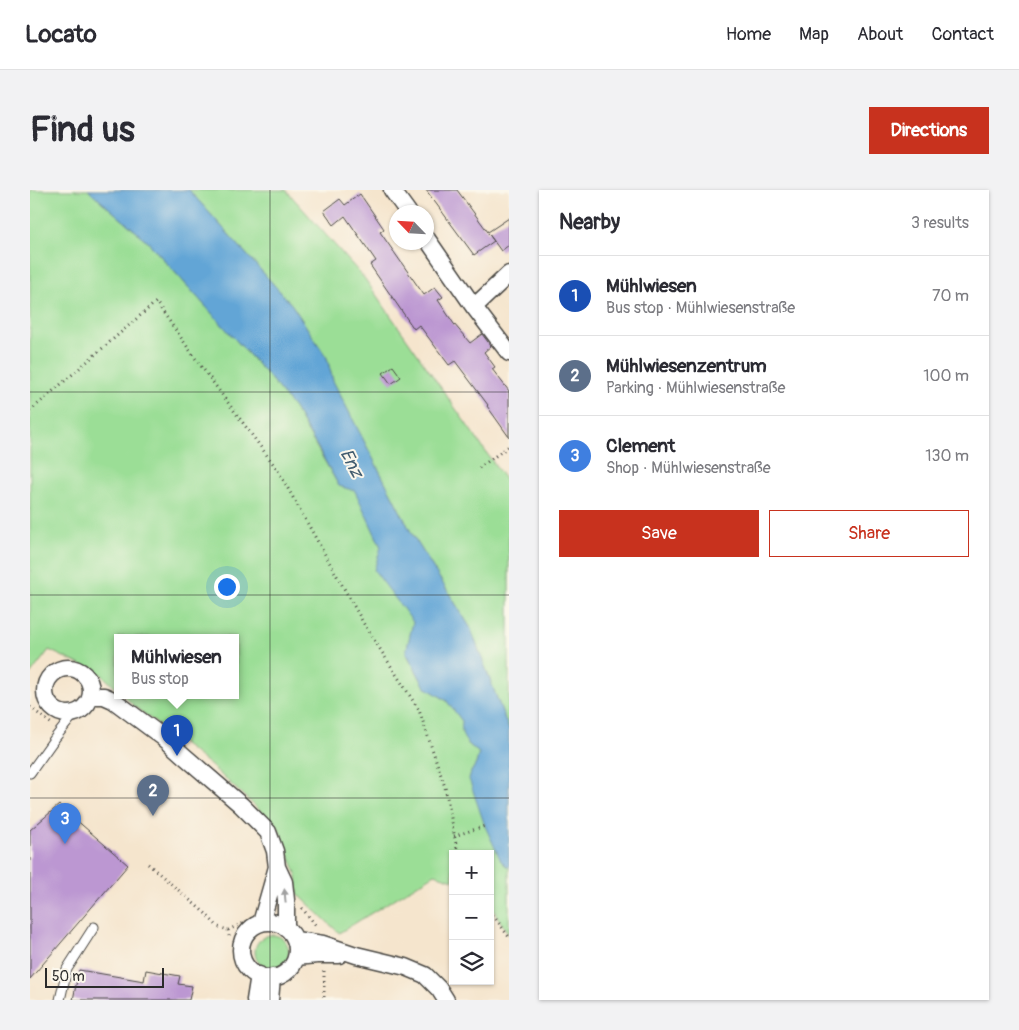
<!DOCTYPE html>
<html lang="en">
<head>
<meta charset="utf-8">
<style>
	:root { --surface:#fff; --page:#f2f2f3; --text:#2b2b33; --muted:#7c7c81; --line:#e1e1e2; --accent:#c8321e }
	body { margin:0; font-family:Pangolin,sans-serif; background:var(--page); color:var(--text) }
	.controls { position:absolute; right:15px; bottom:15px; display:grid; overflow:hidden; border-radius:0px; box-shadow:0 1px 4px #0004 }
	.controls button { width:45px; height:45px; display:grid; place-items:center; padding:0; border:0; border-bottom:1px solid var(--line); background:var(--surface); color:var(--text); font:25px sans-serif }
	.compass { position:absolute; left:359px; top:15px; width:45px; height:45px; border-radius:50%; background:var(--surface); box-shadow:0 1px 4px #0004; rotate:295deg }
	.scale { position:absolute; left:15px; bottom:12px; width:119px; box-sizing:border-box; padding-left:5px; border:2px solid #2b2b2b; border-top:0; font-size:14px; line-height:18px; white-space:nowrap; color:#2b2b2b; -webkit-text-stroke:4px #fbf7ec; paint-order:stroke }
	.you { position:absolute; left:196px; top:396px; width:18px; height:18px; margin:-12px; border:4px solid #fff; border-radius:50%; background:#1a73e8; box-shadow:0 0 0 8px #1a73e833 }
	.badge { display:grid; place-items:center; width:32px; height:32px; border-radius:50%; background:var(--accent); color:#fff; font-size:16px; font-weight:700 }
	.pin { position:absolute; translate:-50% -41px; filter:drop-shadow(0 1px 2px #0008) }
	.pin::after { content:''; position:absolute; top:26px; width:18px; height:15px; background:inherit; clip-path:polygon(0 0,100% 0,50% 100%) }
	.popup { position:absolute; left:84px; top:444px; width:125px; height:65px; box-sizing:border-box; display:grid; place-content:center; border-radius:0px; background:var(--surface); filter:drop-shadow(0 1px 4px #0005); font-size:16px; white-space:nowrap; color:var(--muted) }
	.popup b { font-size:19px; color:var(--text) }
	.popup::after { content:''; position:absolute; left:50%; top:100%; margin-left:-10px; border:10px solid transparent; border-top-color:var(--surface) }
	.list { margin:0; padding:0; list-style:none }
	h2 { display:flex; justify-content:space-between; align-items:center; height:65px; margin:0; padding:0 20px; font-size:21px }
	h2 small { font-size:16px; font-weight:400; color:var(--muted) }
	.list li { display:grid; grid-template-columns:32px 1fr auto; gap:15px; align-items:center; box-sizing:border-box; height:80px; padding:0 20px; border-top:1px solid var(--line) }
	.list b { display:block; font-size:19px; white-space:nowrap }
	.list p { margin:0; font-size:16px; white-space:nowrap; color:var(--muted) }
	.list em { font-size:16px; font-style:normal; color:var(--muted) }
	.actions { display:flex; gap:10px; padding:15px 20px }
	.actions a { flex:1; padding:11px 0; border:1px solid var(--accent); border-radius:0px; text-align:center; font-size:18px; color:var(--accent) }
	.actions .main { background:var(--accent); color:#fff }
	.icon { flex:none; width:28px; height:28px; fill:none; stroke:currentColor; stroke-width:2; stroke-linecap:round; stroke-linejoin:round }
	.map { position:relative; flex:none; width:479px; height:810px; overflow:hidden; border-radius:0px }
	header { display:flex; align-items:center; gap:30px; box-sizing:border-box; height:70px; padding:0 25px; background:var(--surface); border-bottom:1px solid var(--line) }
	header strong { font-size:24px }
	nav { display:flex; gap:28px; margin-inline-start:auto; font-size:18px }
	.intro { display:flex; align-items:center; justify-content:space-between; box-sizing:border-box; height:120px; padding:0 30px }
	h1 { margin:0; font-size:35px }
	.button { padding:12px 22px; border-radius:0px; background:var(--accent); color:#fff; font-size:18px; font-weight:700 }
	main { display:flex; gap:30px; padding:0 30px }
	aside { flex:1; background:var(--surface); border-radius:0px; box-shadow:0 1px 4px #0004 }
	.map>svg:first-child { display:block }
	.green { fill:#9bde96; stroke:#638460 }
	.water { fill:#62a5d6; stroke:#466880 }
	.building { fill:#bc97d2 }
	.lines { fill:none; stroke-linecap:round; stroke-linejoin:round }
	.service-casing { stroke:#494743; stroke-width:11 }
	.minor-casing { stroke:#494743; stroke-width:19 }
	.path { stroke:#494743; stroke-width:3; stroke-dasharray:1 4; stroke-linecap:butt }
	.service { stroke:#fff; stroke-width:9 }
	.minor { stroke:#fff; stroke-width:16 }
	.oneway { fill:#a0a0a0 }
	.grid { fill:none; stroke:#2b2b2b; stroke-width:1; stroke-opacity:0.55 }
	.labels { text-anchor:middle; stroke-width:4; stroke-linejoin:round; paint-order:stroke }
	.water-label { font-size:18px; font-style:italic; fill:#415c6f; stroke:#fbf7ec }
</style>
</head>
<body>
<header>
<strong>Locato</strong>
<nav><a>Home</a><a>Map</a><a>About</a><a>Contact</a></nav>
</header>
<div class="intro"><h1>Find us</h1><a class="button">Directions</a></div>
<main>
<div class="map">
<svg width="479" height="810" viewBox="0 0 479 810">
	<rect width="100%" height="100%" fill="#fbf7ec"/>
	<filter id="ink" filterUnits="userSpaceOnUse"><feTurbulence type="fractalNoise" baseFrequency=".02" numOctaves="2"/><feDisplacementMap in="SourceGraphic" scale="10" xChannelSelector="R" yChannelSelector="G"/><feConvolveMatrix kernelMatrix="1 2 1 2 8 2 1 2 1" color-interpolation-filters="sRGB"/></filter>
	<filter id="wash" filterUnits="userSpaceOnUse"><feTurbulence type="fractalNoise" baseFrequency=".0096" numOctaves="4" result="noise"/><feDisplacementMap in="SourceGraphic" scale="20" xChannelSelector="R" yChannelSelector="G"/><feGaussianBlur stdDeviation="1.12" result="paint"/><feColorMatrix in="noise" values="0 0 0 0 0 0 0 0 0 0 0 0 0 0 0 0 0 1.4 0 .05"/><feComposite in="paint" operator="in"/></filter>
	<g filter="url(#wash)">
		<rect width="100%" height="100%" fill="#f5e5cd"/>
		<path class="green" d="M0,0H58L116,50L240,188L264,218L309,296L325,300L351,357L383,432L376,463L395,497L416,510L433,532L437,553L449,563L446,574L441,582L471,671L479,678V745L460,715V664H423V690L405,684L309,743L268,704L267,686L248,637L180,575L104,516L93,505H206V447H88V500L72,485L19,460L0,485Z
			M159,0H201L202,1L205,0H256L335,89L479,295V540L440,437L382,344L303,191L297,168L262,115Z
			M225 762a17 17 0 1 1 34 0a17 17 0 1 1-34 0Z"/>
		<path class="water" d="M58,0H159L262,115L297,168L303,191L382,344L440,437L479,540V678L471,671L455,636L439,589L441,582L446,574L449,563C436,552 430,549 432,531L416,510L395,497L376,462L383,432L344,380L351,357L325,301L309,296L288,258L264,218L240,188L116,50Z"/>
		<g id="blocks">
			<path class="building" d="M396,0H427L458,42L479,28V55L471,61L458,43L464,51L444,65Z
				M330,4L354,39L350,42L394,105L405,97L413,107L408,110L424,134L440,153L452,144L461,156L454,162L465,177L462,179L479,201V247L457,216L458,215L425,171L419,175L389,135L384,139L340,75L346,71L315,26L304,35L294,21L310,9L315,15Z
				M363,176L371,187L361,194L353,183Z
				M29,615L98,675L0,789V640Z
				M49,780L114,791L116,780L150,786L148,794L162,796L159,810H43Z"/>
		</g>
	</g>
	<g filter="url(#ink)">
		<use href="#blocks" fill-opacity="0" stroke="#494743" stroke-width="1"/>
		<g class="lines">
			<defs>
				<path id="service" d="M0,583L25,548L45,523
					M30,810L37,779L64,737"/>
				<path id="minor" d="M362,0L378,22
					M397,49L444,117L479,163
					M444,117L479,84
					M15 501a23 23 0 1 1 46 0a23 23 0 1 1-46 0Z
					M61,506H74L83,510L134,548L153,565L211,615L238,642L245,661L247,677L254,692L256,710V737
					M211 760a28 28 0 1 1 56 0a28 28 0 1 1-56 0Z
					M231,733L247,677
					M265,750L293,754L326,765L376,777L395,785L409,799L416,810
					M266,767L287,765H309
					M225,810L229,785
					M240,810L242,787"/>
			</defs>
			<use href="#service" class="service-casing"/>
			<use href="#minor" class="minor-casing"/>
			<path class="path" d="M0,221L126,112L168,172L247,279L334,434L389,520L415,597L428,664
				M449,278L479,256
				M0,517L23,535
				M424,646L455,636
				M118,674L175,723L188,737L198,740L199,746
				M272,718L287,737
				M460,721L479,747
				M198,740L214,733L216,731
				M294,781V810"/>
			<use href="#service" class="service"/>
			<use href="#minor" class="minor"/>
		</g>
		<defs><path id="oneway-solid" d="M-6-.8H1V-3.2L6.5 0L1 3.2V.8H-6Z" transform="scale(1.25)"/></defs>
		<use class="oneway" href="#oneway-solid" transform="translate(255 706) rotate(-95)"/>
	</g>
	<path class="grid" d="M240,0V810M0,202H479M0,405H479M0,608H479"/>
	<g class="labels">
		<g class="water-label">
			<text transform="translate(322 273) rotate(63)" y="6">Enz</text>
		</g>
	</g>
</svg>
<div class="controls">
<button>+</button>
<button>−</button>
<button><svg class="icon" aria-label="layers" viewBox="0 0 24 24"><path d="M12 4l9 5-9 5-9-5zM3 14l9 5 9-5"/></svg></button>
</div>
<svg class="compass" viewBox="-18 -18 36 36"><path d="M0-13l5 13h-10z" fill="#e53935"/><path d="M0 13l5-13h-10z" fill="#7c7c81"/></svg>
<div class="scale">50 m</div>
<div class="you"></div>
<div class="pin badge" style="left:147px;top:566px;background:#1a4fb4">1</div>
<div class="popup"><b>Mühlwiesen</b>Bus stop</div>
<div class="pin badge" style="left:123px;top:626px;background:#5c6f8a">2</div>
<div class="pin badge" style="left:35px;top:654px;background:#3f7fe0">3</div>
</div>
<aside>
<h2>Nearby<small>3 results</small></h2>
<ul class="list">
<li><span class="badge" style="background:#1a4fb4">1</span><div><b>Mühlwiesen</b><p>Bus stop · Mühlwiesenstraße</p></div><em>70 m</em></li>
<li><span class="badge" style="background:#5c6f8a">2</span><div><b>Mühlwiesenzentrum</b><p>Parking · Mühlwiesenstraße</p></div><em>100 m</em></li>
<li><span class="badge" style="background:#3f7fe0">3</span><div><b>Clement</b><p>Shop · Mühlwiesenstraße</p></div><em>130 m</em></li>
</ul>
<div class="actions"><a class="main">Save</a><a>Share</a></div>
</aside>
</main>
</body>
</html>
